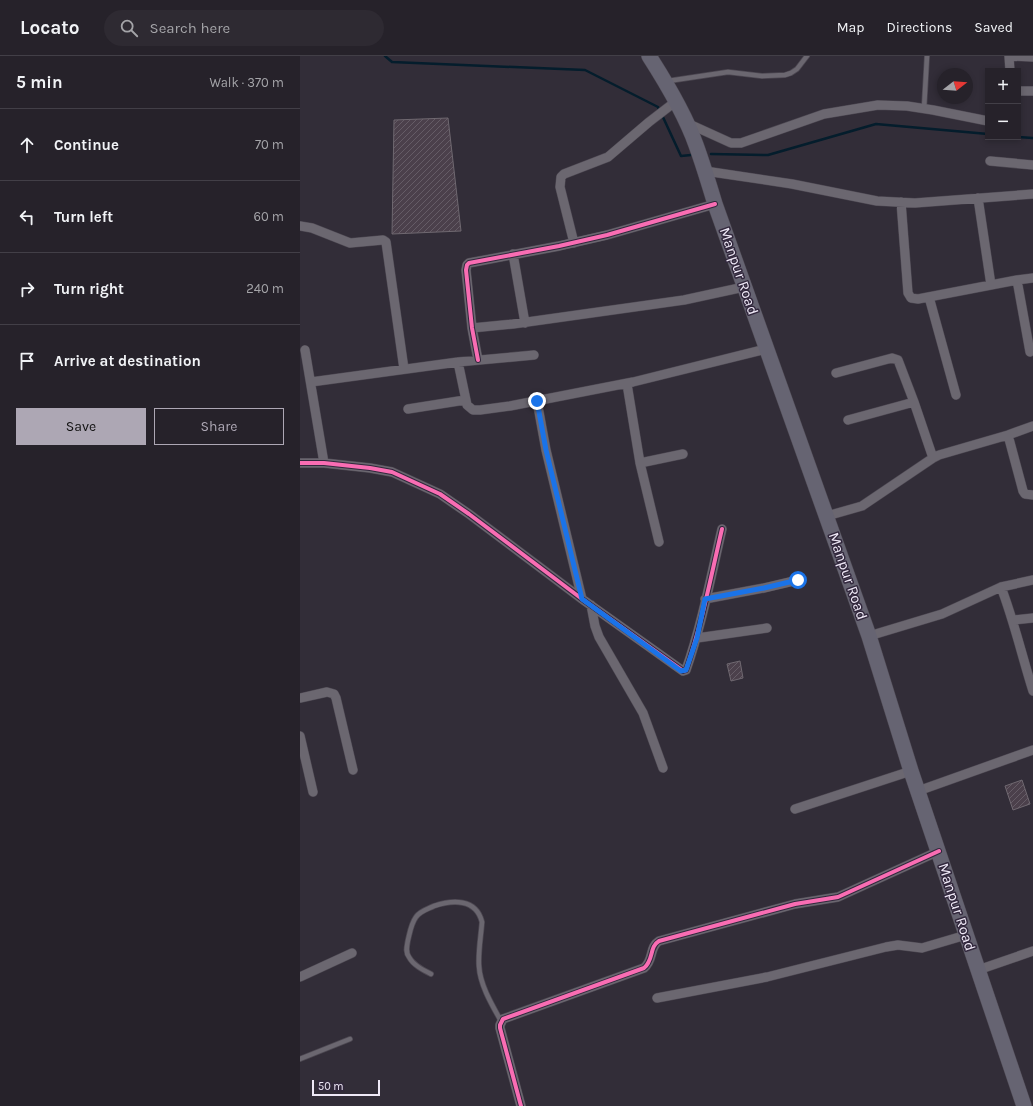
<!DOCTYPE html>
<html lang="en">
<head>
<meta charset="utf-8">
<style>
	:root { --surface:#26222a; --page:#2e2a32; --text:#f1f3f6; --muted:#a4a4a8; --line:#423f47; --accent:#ada7b4 }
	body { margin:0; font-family:Karla,sans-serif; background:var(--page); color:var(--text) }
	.controls { position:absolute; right:12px; top:12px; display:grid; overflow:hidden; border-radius:0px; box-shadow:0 2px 6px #0003 }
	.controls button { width:36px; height:36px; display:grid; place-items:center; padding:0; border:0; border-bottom:1px solid var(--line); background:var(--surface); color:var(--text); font:20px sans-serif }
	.compass { position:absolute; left:637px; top:12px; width:36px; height:36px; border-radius:50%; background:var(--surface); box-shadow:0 2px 6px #0003; rotate:73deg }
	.scale { position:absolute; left:12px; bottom:10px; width:68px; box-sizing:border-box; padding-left:4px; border:2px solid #efe9f7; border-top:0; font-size:11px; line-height:14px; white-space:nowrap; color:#efe9f7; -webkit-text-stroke:3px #32283d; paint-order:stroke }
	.stop { position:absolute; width:12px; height:12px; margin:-9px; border:3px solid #1a73e8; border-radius:50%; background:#fff }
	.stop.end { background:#1a73e8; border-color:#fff; box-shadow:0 1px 4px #0008 }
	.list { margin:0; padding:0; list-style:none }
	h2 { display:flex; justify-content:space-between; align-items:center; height:52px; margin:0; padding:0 16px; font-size:17px }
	h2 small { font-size:13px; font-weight:400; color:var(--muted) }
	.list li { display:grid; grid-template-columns:26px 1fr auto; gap:12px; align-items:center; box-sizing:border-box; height:72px; padding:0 16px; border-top:1px solid var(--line) }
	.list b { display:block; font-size:15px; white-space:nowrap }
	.list em { font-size:13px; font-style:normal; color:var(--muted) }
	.actions { display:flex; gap:8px; padding:12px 16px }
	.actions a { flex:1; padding:9px 0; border:1px solid var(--accent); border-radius:0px; text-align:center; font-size:14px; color:var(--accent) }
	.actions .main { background:var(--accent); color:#111 }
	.icon { flex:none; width:22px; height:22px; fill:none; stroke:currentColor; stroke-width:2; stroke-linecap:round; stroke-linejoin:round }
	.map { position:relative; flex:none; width:733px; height:1050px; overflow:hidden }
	header { display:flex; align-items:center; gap:24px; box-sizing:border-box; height:56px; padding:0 20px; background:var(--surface); border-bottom:1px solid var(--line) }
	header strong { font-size:19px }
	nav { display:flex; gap:22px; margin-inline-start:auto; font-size:14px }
	.search { width:280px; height:36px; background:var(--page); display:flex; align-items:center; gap:10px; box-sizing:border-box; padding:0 14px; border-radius:22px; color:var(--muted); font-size:15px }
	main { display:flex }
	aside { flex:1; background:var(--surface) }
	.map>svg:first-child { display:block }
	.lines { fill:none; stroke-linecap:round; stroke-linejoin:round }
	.stream { stroke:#041d2c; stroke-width:2.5 }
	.building { fill:url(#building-hatch); stroke:#6f6870 }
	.service-casing { stroke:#4d4852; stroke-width:6 }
	.minor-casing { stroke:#4d4852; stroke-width:10 }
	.trunk-casing { stroke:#4d4852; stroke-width:16 }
	.service { stroke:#6b6770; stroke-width:4.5 }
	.minor { stroke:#6b6770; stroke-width:9 }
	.trunk { stroke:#666472; stroke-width:15 }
	.cycleway-casing { stroke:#32283d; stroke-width:6 }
	.cycleway { stroke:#f96db3; stroke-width:4 }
	.route { stroke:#1a73e8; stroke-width:5 }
	.labels { text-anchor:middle; stroke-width:3; stroke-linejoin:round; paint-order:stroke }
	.street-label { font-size:15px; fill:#efe9f7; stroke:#32283d }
</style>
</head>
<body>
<header>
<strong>Locato</strong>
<div class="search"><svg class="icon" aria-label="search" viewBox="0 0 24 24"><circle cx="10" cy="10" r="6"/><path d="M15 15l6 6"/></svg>Search here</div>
<nav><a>Map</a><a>Directions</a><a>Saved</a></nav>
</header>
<main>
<aside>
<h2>5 min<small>Walk · 370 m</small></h2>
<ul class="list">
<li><svg class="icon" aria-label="ahead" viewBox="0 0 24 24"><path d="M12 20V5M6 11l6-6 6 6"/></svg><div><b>Continue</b></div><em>70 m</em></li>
<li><svg class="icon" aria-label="left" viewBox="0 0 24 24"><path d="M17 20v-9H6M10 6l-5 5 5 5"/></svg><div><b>Turn left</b></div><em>60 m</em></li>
<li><svg class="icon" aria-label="right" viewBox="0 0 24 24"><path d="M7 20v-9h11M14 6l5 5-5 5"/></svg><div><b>Turn right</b></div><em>240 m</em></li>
<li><svg class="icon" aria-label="arrive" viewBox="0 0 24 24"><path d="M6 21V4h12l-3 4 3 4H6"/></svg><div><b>Arrive at destination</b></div></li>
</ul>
<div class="actions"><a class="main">Save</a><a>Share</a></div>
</aside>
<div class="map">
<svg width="733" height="1050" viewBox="0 0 733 1050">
	<defs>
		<pattern id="building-hatch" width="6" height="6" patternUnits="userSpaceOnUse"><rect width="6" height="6" fill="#4b404b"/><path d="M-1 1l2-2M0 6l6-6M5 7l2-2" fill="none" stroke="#655c66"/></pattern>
	</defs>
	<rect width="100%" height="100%" fill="#322d38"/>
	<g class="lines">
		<path class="stream" d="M85,0L92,6L285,14L358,51L359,54
			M362,59L381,100L391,99
			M718,81L733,82
			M411,98L468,99L576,68L688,78"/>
	</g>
	<path class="building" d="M148,62L161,175L92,178L94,64Z
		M440,605L443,622L431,625L427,608Z
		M722,724L730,748L713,754L705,730Z"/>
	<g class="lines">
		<defs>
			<path id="service" d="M368,25L428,16L462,20L485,19L491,17L497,13L507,0
				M624,53L627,0
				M131,918C123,914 113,909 109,901C105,896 107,890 108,884C110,876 111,868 116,861C120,855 128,853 134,850C152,844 176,842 182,866C181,880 178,896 179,910C180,929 192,949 201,965
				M0,1003L50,983"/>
			<path id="minor" d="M709,0L733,1
				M709,0L710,15
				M718,35H733
				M387,67L431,87H441L524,58L578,49L607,50L633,54L688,65
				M690,105L733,109
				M405,115L492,128L577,145L615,147L733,138
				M678,142L691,229
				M601,146L608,237L611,242L618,243L717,224L733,222
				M0,170L12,172L50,187L83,184L86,186L104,313
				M274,187L260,131L261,121L264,118L308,101L349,66L375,46
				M213,198L225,267
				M717,224L730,296
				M629,241L656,339
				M172,272L213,268L384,244L444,231
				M5,294L24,407
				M178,304L172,272L166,214L167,209L169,207L259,190L307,179L415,148
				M158,306L167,349L173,354H180L210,350L333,326L466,293
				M536,317L592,302L598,304L614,346L633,402
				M11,326L158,306L234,299
				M327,328L340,407L359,486
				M237,345L246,394L282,543
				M108,353L165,344
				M548,364L614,346
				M708,379L723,435L725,438L733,439
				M0,407H24L70,412L92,416L140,438L169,458L282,543L383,615L386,614C402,568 411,520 422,473
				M340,407L383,398
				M527,460L562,450L633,402L639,399L708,379L733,370
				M701,531C714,565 722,600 733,635
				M405,543L464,532L498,524
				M291,549L295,570L299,581L343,657L363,712
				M713,564L733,562
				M569,580L642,558L701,531L733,524
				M397,582L467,572
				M0,642L27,636L34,638L36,642L53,714
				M0,680L13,736
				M618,735L733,694
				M495,753L611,715
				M678,914L733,895
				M0,921L52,897
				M357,942L467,921L586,891L598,889L622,892L666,879
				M221,1050L200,972V969L203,963L344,912C354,904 349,891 359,885L495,848L538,841L639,795"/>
			<path id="trunk" d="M349,0C367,28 385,58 396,89C403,108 409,128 415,148L569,580L611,715L724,1050"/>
		</defs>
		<use href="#service" class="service-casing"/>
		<use href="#minor" class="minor-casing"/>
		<use href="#trunk" class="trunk-casing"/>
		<use href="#service" class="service"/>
		<use href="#minor" class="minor"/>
		<use href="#trunk" class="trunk"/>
		<defs>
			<path id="cycleway" d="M178,304L172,272L166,214L167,209L169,207L259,190L307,179L415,148
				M0,407H24L70,412L92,416L140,438L169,458L282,543L383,615L386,614C402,568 411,520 422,473
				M221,1050L200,972V969L203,963L344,912C354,904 349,891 359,885L495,848L538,841L639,795"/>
		</defs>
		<use href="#cycleway" class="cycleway-casing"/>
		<use href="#cycleway" class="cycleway"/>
	</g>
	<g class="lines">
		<path class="route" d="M237,345L246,394L282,543L381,615L386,614L397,582L405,543L464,532L498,524"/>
	</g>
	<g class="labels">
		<g class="street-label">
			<text transform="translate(439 215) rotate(71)" y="5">Manpur Road</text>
			<text transform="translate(548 520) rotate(71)" y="5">Manpur Road</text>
			<text transform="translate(657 851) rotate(72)" y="5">Manpur Road</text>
		</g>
	</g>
</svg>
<div class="controls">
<button>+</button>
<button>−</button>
</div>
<svg class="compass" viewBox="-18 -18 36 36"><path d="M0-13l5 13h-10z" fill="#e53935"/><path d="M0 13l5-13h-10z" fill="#a4a4a8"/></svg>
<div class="scale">50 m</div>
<div class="stop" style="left:498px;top:524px"></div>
<div class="stop end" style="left:237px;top:345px"></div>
</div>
</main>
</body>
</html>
